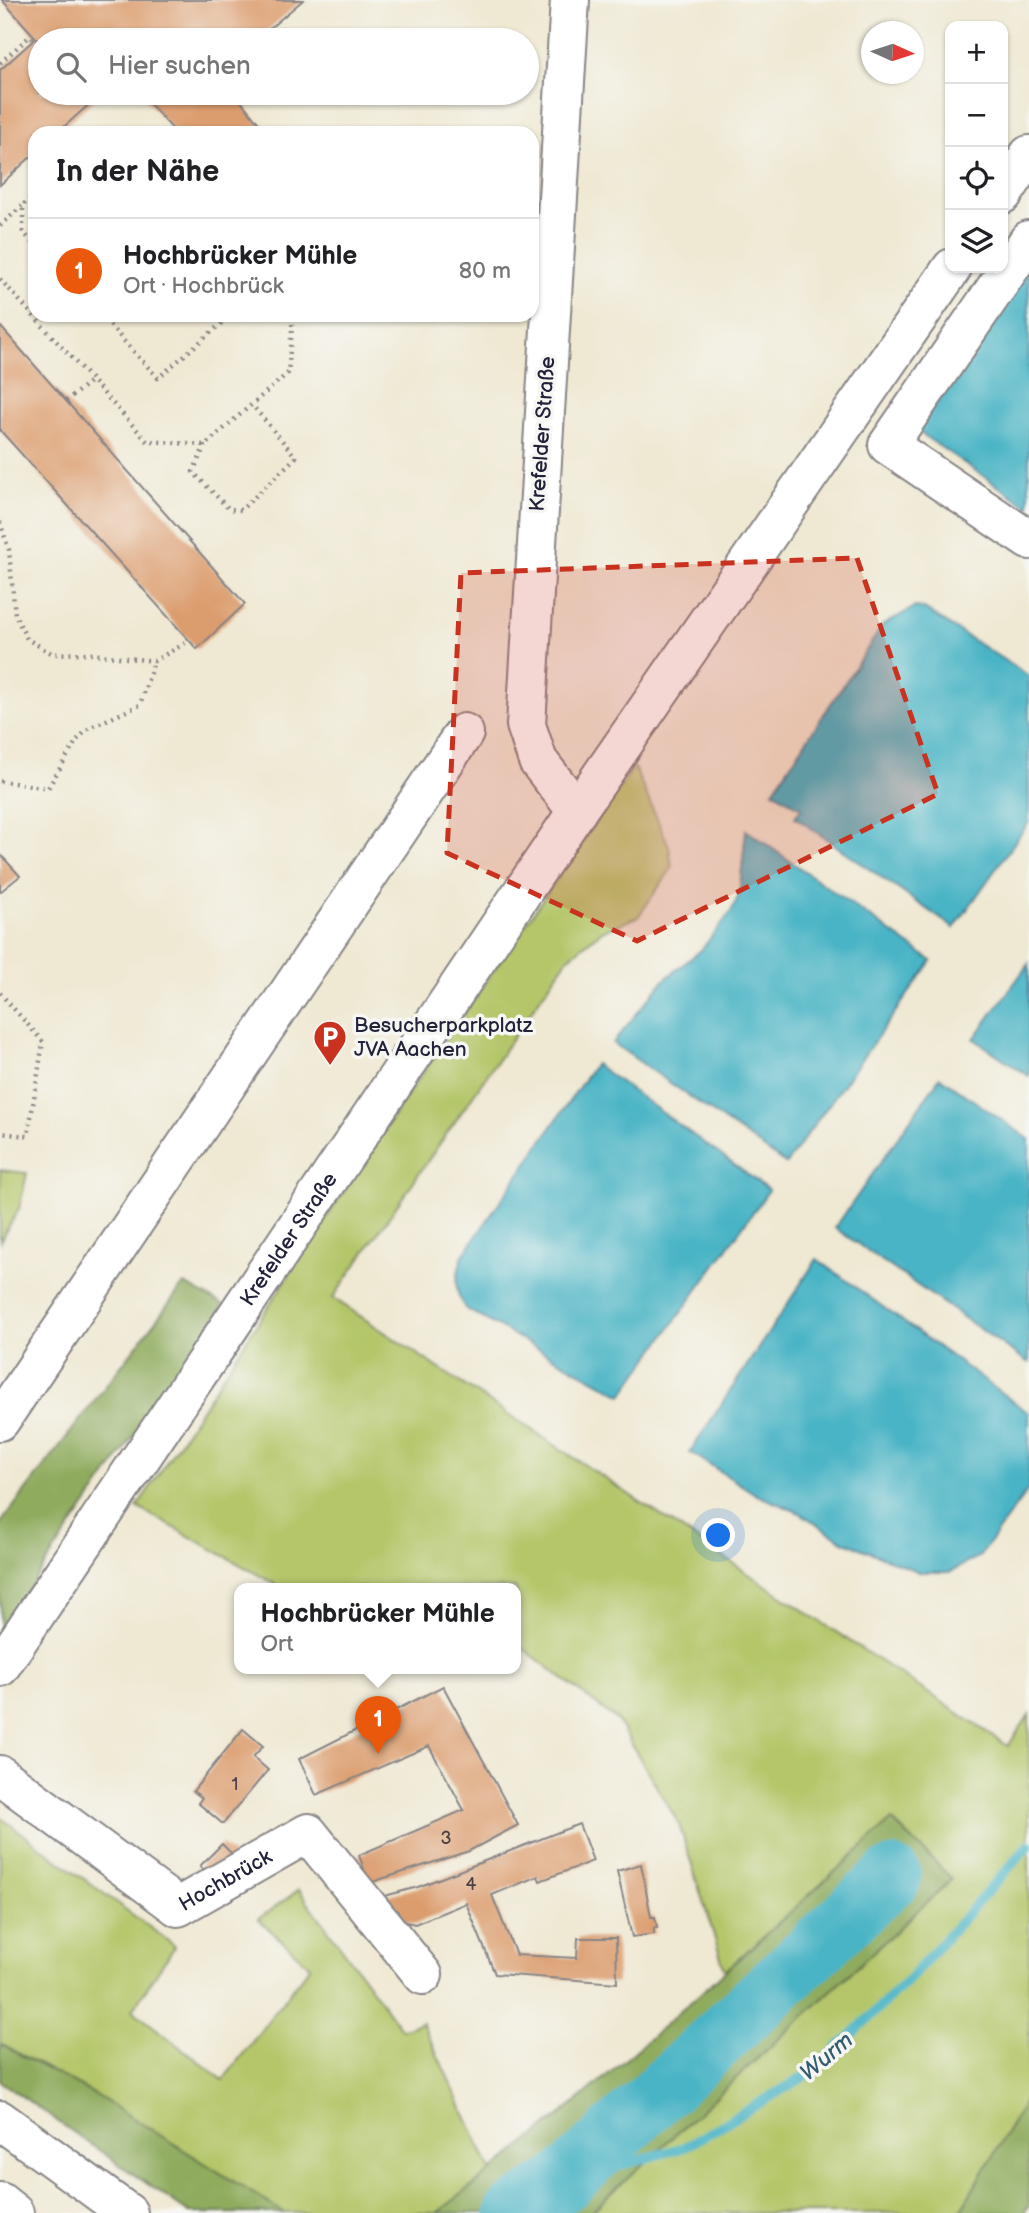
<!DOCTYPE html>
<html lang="de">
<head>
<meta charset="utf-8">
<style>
	:root { --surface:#fff; --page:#f6f6f6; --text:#202124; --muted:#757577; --line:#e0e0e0; --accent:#ea580c }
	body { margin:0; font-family:"Balsamiq Sans",sans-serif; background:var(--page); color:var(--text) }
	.controls { position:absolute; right:21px; top:21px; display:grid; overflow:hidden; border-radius:14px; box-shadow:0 2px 5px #0004 }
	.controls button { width:63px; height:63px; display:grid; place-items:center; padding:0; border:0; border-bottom:2px solid var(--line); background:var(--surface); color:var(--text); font:35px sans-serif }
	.compass { position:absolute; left:861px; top:21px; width:63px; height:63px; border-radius:50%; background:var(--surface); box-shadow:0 2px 5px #0004; rotate:93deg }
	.you { position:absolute; left:719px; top:1536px; width:24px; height:24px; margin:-18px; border:5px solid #fff; border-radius:50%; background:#1a73e8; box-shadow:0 0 0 10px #1a73e833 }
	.badge { display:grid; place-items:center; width:46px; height:46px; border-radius:50%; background:var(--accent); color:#fff; font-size:23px; font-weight:700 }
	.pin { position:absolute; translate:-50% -58px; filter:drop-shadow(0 2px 4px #0008) }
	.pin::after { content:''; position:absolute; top:37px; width:24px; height:21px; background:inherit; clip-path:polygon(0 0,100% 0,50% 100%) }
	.popup { position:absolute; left:234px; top:1583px; width:287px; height:91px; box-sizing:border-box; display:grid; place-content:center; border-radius:14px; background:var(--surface); filter:drop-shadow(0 2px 5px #0005); font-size:23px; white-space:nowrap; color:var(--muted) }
	.popup b { font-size:26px; color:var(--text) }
	.popup::after { content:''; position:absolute; left:50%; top:100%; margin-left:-14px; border:14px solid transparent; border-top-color:var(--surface) }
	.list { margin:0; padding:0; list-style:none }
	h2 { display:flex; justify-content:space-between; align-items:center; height:91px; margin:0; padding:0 28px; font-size:30px }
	h2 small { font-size:23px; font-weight:400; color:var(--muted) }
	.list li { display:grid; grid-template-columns:46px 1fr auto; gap:21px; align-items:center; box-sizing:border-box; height:105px; padding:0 28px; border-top:2px solid var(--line) }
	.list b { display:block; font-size:26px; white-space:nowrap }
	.list p { margin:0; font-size:23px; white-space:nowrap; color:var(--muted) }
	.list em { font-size:23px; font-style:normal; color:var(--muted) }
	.icon { flex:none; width:38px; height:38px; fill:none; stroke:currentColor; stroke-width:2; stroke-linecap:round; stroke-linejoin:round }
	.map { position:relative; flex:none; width:1029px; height:2213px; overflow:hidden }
	.search { position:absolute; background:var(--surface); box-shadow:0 2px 5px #0004; left:28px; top:28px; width:511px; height:77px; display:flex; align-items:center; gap:18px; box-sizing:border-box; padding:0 24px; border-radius:38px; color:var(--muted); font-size:26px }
	.panel { position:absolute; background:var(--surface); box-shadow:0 2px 5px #0004; left:28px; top:126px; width:511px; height:196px; border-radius:21px }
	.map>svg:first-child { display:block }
	.green { fill:#b4c669; stroke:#6b7452; stroke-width:2 }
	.forest { fill:#8fab5d; stroke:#58664c; stroke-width:2 }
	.water { fill:#48b4c5; stroke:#356b80; stroke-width:2 }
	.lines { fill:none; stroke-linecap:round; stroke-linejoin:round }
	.stream { stroke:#48b4c5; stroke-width:10 }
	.river { stroke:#48b4c5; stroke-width:60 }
	.building { fill:#dc9d6e }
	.minor-casing { stroke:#888586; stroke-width:42 }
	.major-casing { stroke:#888586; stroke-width:42 }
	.path { stroke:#888586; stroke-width:4.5; stroke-dasharray:2 5; stroke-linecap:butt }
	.minor { stroke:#fff; stroke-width:38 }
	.major { stroke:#fff; stroke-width:38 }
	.marked { fill:#c8321e; fill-opacity:0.2; stroke:#c8321e; stroke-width:5; stroke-dasharray:14 9; stroke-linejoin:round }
	.labels { text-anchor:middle; stroke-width:7; stroke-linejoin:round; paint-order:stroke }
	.number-label { font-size:18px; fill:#504148 }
	.street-label { font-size:21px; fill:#22223b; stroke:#f6f6f2 }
	.poi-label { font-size:21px; fill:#22223b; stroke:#f6f6f2; text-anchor:start }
	.water-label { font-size:23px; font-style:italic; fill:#315c72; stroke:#f6f6f2 }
</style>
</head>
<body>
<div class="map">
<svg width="1029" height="2213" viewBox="0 0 1029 2213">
	<rect width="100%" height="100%" fill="#f6f6f2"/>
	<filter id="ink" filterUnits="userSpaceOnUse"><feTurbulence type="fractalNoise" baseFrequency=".0143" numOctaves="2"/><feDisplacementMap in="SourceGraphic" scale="14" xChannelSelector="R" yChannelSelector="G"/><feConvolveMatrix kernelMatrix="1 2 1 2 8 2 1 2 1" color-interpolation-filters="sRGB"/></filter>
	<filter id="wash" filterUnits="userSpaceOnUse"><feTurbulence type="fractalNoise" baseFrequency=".00686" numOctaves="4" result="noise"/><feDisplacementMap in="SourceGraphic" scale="28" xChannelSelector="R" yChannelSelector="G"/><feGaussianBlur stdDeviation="1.57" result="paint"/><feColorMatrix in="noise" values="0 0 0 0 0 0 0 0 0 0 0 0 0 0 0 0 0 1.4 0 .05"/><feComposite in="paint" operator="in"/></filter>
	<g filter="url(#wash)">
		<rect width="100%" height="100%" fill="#efe8d2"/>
		<path class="green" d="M634,767L669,846L672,868L638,917L602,931L568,958L333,1298L1008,1746L1029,1715V2095L959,2213H590L952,1879L892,1820L725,1971L679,1824L617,1720L516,1643V1588H282L137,1507L402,1103Z
			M0,1170L27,1173L19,1209L0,1241Z
			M0,1817L175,1946L132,2010L223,2080L310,1966L258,1919L299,1890L402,2030L422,2022L492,2172L437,2213H284L96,2095L0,2044Z"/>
		<path class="forest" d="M184,1284L224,1305L0,1630V1524Z
			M892,1820L952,1879L590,2213H437C597,2093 743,1954 892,1820Z
			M0,2044L96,2095L284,2213H189L0,2081Z
			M1029,2095V2205L1024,2213H959Z"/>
		<path class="water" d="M1029,267V507L917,431Z
			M915,607L924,609L1029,676V822L954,928L795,817L801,808L773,791L883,625Z
			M746,830L932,961L786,1164L613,1043L663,981L701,950L731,912L739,895Z
			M1029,963V1076L974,1039Z
			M595,1064L769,1190L622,1395L466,1309C453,1291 456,1278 462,1257Z
			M940,1077L1029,1139V1363L835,1228Z
			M817,1259L1029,1413V1488L980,1556L950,1572H919L843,1541L800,1513L757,1495L690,1452Z"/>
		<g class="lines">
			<path class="stream" d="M565,2181L685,2147L814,2071L912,1976L1029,1845"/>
			<path class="river" d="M515,2213L565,2181L892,1877"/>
		</g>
		<g id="blocks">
			<path class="building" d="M2,0H303L256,40H40V93H102L57,133H35V153L0,185V70L36,38Z
				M140,93H234L267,133H176Z
				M0,326L245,604L197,649L0,430Z
				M0,854L20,876L0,892Z
				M443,1686L518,1825L469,1851L369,1883L359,1855L464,1810L429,1746L316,1795L299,1759Z
				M243,1729L263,1746L253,1757L268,1770L223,1824L198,1803L202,1798L193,1791Z
				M579,1824L593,1861L540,1881L538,1876L492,1895L516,1955L577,1958L578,1938H616L617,1983L495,1974L466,1903L415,1924L406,1922L384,1896L418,1887Z
				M222,1844L234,1856L212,1878L200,1866Z
				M641,1864L651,1917H655L657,1928H654V1934L632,1937L617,1871Z"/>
		</g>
	</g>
	<g filter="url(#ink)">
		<use href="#blocks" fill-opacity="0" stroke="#888586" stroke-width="2"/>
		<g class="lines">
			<defs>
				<g id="minor">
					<path d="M570,0L526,725L538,761L577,811"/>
					<path d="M1003,194L1029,155"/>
					<path d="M1029,240L888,445L1029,540"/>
					<path d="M0,1421L464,733"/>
					<path id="s1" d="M0,1667L577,811L952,268"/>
					<path id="s2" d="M0,1775L178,1907L308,1833L423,1975"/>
				</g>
				<path id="major" d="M0,2120L128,2213
					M0,2202L14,2213"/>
			</defs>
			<use href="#minor" class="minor-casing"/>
			<use href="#major" class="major-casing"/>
			<path class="path" d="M0,63L30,36L33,40
				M35,193L23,205V232L35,245
				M0,226L22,206
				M0,279L147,441L205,445L288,373L293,315
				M100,315L158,378L231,315
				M66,401L92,380
				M205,445L193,472L229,509L241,510L296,457L252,405
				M0,522L9,550L15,615L27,639L53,654L83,653L154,661L189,641
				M0,781L48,788L77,740L89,728L140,705L154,661
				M0,993L43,1042L28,1136L0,1133"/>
			<use href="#minor" class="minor"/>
			<use href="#major" class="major"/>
		</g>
	</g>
	<path class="marked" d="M857,558L938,794L637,941L447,853L461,573Z"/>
	<defs>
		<symbol id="parking-pin" viewBox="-11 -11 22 30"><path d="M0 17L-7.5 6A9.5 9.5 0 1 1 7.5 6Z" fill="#c8321e" stroke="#f6f6f2"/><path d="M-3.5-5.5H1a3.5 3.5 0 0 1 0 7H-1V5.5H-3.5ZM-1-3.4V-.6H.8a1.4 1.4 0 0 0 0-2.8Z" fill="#fff"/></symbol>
	</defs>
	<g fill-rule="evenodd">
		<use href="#parking-pin" x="311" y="1018" width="38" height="52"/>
	</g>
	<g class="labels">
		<g class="number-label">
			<text x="235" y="1790">1</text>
			<text x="446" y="1844">3</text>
			<text x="471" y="1890">4</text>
		</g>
		<g class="street-label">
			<text transform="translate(542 434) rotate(-86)" y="7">Krefelder Straße</text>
			<text dy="7" stroke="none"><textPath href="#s1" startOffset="516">Krefelder Straße</textPath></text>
			<text dy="7" stroke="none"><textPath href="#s2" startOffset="276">Hochbrück</textPath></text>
		</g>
		<g class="poi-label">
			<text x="354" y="1032">Besucherparkplatz<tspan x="354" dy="24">JVA Aachen</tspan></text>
		</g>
		<g class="water-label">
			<text transform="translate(826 2056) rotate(-40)" y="8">Wurm</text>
		</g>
	</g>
</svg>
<div class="controls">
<button>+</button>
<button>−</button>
<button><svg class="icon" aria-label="locate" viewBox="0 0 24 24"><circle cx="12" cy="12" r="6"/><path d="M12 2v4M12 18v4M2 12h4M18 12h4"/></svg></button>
<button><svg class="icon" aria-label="layers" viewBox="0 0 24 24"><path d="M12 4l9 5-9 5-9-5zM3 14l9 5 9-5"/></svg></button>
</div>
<svg class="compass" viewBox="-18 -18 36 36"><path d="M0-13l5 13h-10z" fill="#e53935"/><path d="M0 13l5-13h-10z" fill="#757577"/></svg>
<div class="you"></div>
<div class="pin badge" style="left:378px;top:1754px">1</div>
<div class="popup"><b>Hochbrücker Mühle</b>Ort</div>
<div class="search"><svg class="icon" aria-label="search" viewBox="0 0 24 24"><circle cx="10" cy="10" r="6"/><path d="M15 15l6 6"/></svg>Hier suchen</div>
<section class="panel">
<h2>In der Nähe<small></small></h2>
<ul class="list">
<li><span class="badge">1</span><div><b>Hochbrücker Mühle</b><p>Ort · Hochbrück</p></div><em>80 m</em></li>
</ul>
</section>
</div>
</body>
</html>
